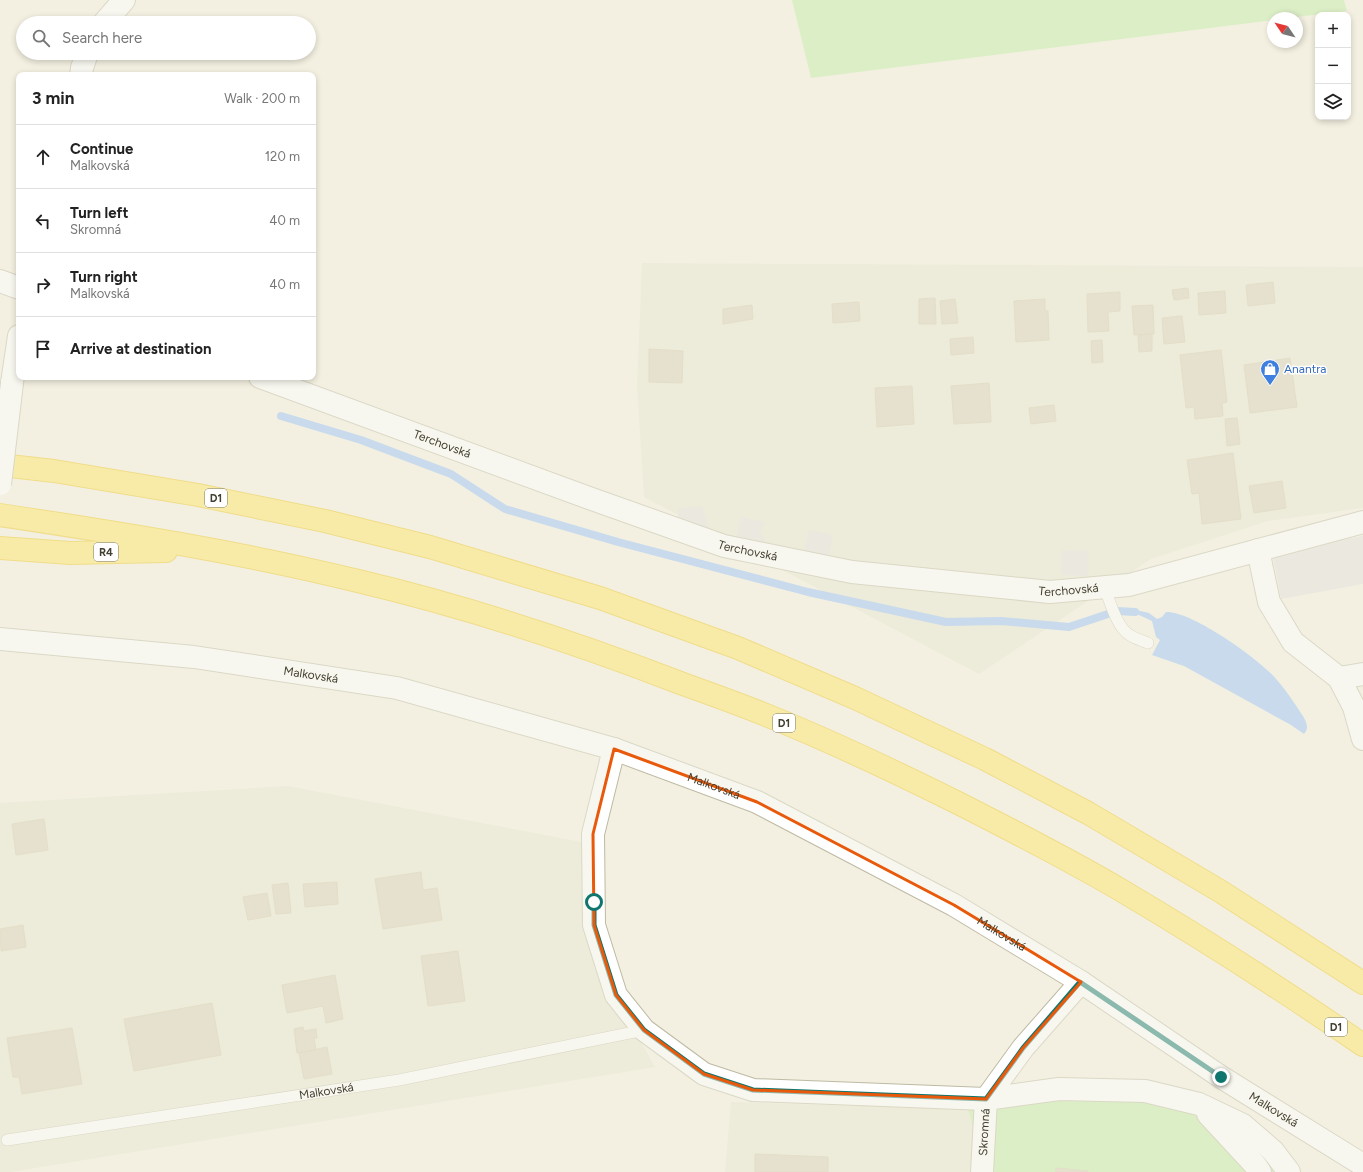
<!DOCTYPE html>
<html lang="en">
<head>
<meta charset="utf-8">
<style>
	:root { --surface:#fff; --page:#f2f2f2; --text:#222; --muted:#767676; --line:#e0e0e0 }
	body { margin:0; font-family:Figtree,sans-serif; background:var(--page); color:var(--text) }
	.controls { position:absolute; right:12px; top:12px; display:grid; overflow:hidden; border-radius:8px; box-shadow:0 2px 6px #0003 }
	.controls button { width:36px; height:36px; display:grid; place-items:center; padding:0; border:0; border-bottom:1px solid var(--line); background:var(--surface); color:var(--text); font:20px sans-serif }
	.compass { position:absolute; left:1267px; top:12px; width:36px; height:36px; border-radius:50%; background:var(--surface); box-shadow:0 2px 6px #0003; rotate:305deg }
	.stop { position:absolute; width:12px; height:12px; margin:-9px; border:3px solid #0f766e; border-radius:50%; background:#fff }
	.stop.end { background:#0f766e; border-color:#fff; box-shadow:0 1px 4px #0008 }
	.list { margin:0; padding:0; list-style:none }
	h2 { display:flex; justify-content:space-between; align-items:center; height:52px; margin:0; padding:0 16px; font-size:17px }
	h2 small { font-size:13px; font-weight:400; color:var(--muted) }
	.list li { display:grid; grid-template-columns:26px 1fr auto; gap:12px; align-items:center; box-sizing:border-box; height:64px; padding:0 16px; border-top:1px solid var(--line) }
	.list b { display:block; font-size:15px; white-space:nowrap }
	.list p { margin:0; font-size:13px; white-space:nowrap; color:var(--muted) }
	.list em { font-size:13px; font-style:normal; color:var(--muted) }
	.icon { flex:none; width:22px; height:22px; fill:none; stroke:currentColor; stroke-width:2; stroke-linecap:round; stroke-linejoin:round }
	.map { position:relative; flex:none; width:1363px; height:1172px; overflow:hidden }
	.search { position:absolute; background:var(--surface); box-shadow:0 2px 6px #0003; left:16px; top:16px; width:300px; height:44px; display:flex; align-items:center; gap:10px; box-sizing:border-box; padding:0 14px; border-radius:22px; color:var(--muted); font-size:15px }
	.panel { position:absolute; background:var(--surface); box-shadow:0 2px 6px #0003; left:16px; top:72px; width:300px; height:308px; border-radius:8px }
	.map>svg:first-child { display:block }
	.residential { fill:#e7e4ce }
	.green { fill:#c0eca4 }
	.parking { fill:#e2e0db }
	.water { fill:#95bff8 }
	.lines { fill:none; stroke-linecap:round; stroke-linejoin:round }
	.stream { stroke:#95bff8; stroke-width:8 }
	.building { fill:#d4ceb5; stroke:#d1c8a8 }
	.lane-casing { stroke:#bebaa3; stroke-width:12 }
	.street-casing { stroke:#bebaa3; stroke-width:24 }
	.highway-casing { stroke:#eec520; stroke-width:24 }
	.lane { stroke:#fff; stroke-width:11 }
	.street { stroke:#fff; stroke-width:22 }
	.highway { stroke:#ffe560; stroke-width:22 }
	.street-bridge-casing { stroke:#bebaa3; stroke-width:24; stroke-linecap:butt }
	.street-bridge { stroke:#fff; stroke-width:22 }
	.route { stroke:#0f766e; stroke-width:5 }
	.marked { fill:none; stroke:#e8590c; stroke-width:3; stroke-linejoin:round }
	.labels { text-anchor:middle; stroke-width:3; stroke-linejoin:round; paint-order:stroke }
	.shield { fill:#fff; stroke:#7c796f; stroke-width:1 }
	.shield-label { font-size:11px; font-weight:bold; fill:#444031 }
	.shop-label { font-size:12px; fill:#366cbe; stroke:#fff; text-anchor:start }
	.street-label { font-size:12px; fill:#444031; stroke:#fff }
</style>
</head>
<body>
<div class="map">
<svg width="1363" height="1172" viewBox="0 0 1363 1172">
	<rect width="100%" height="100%" fill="#f3f0e1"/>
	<path class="residential" d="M642,263L1363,267V508L1268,521L1151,559L979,674L644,497L637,386Z
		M288,786L587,843L623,1010L655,1067L11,1172H0V803Z
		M731,1102L968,1109L977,1142L975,1172H725Z"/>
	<path class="green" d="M792,0H1344L1347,11L1288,18H1273V20L811,78Z
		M1100,1087L1210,1117L1254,1140L1275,1172H975L977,1142L968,1109Z"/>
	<path class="parking" d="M702,506L711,534L676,523L679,509Z
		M741,517L765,522L760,532L768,546L736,540Z
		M809,530L833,535L828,558L804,553Z
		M1363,536V584L1281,599L1272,552Z
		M1062,550L1089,551L1088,576L1061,575Z"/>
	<path class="water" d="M1136,610L1149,613L1157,619L1162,617L1166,612C1190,611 1248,652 1266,669C1278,679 1288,694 1297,707C1302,715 1312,726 1304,734L1291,725L1184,666L1152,655L1160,640L1156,637L1152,621L1139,615L1135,612Z"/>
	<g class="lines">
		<path class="stream" d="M281,416L361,440L451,474L505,509L618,542L808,592L946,622L1001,621L1069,627L1117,611L1135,612"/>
	</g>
	<path class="building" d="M1273,282L1275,303L1248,306L1246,285Z
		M1188,288L1189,298L1174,300L1172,290Z
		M1225,291L1226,313L1199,315L1198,293Z
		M1120,292V311L1108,312L1109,331L1088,332L1087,294Z
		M935,298L936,324H919V299Z
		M955,299L958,323L942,324L940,301Z
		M1045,299V310L1048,311L1049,340L1016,342L1014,301Z
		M859,302L860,321L833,323L832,304Z
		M752,305L753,319L723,324V309Z
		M1153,305L1154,334L1134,335L1132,306Z
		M1182,316L1185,342L1164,344L1162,318Z
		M1152,334V351L1139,352L1138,335Z
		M973,337L974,353L951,355L950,339Z
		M1102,340L1103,362L1092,363L1091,341Z
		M649,349L683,351L682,383L649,382Z
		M1221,350L1227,402L1222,403L1223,416L1195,419L1194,407L1186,408L1180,355Z
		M1290,358L1297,407L1250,413L1244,365Z
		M989,383L991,422L954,424L951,386Z
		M912,386L914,424L877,427L875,388Z
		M1054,405L1056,421L1031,424L1029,408Z
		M1237,418L1240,444L1227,446L1225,419Z
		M1233,453L1241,519L1202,524L1199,493L1192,494L1187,460Z
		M1282,481L1286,508L1254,513L1249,486Z
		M44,819L48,850L16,855L12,824Z
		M421,872L423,890L437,888L442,920L383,929L375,879Z
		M337,882L338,904L305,907L303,884Z
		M288,883L291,913L276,914L272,885Z
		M267,893L271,916L248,920L243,897Z
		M23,925L26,947L1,951L0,929Z
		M458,951L465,1001L428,1006L421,956Z
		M335,975L343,1019L326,1023L323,1006L287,1013L282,985Z
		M212,1003L221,1055L134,1071L124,1019Z
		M303,1027L304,1031L316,1029L317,1038H314L316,1050L297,1053L294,1029Z
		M72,1028L82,1084L22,1094L19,1077H13L7,1038Z
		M327,1047L332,1074L304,1079L299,1053Z
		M755,1154L828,1157V1172H755Z
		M1056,1168L1088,1171V1172H1056Z"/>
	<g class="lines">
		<defs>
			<g id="lane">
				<path d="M1105,588C1109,600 1115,620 1123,629C1129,637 1140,640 1148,643"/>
				<path id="s1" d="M7,1140L399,1080L644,1030"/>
			</g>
			<g id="street">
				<path d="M104,23L124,0"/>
				<path d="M81,75L82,68L87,53"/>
				<path d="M0,281L19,288"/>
				<path id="s2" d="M260,377L589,498L724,546L852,572L1050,592L1129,585L1363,522"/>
				<path d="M12,383L19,336"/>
				<path d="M1258,550L1269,602L1293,642L1339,678L1354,707L1363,739"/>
				<path id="s3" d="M0,639L194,657L397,688L614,749L757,802L954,905L1081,982L1221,1077L1363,1165"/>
				<path d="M1339,678L1363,674"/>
				<path d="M614,749L593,834L594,925L616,995L644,1030L704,1074L753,1090L986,1099L1059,1089L1145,1091L1199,1104L1243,1125L1273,1151L1289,1172"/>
				<path d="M1208,1114L1256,1166L1260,1172"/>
				<path id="s4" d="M982,1172L986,1099L1023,1048L1081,982"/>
			</g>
			<path id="highway" d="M0,465L54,471L198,495L325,521L430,547L600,598L738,648L855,698L985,759L1088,813L1220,891L1363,983
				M0,515C120,533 240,552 358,581C468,607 577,643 683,684C711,694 739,704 766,715C833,742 898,773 962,805C1015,832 1068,859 1119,889C1202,938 1283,990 1363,1045
				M0,548L70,553L166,551"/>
		</defs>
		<use href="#lane" class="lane-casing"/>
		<use href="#street" class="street-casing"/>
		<use href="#highway" class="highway-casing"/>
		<use href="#lane" class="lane"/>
		<use href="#street" class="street"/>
		<use href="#highway" class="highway"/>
		<defs>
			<path id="street-bridge" d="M0,484L12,383"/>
		</defs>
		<use href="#street-bridge" class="street-bridge-casing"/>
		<use href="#street-bridge" class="street-bridge"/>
	</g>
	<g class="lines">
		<path class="route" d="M594,902V925L616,995L644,1030L704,1074L753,1090L986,1099L1023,1048L1080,982L1221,1077"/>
	</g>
	<path d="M0 0H1363V1172H0ZM614,749L757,802L954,905L1081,982L1023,1048L986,1099L753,1090L704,1074L644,1030L616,995L594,925L593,834Z" fill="#f3f0e1" fill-opacity=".55" fill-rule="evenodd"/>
	<path class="marked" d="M614,749L757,802L954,905L1081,982L1023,1048L986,1099L753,1090L704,1074L644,1030L616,995L594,925L593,834Z"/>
	<defs>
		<symbol id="shop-pin" viewBox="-11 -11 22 30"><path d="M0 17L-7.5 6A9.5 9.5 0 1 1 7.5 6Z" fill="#3f7fe0" stroke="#fff"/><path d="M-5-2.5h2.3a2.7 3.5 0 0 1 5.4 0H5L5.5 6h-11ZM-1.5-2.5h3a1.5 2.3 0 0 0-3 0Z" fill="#fff"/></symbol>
	</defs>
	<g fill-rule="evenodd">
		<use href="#shop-pin" x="1259" y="358" width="22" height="30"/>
	</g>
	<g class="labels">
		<g class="shield">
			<rect x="205" y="489" width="22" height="18" rx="3"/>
			<rect x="94" y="543" width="24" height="18" rx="3"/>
			<rect x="773" y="714" width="22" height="18" rx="3"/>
			<rect x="1325" y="1018" width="22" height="18" rx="3"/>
		</g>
		<g class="shield-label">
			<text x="216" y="502">D1</text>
			<text x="106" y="556">R4</text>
			<text x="784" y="727">D1</text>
			<text x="1336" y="1031">D1</text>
		</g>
		<g class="shop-label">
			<text x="1284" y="373">Anantra</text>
		</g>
		<g class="street-label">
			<text dy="4" stroke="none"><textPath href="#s2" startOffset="194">Terchovská</textPath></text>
			<text dy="4" stroke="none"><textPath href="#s2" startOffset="518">Terchovská</textPath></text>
			<text dy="4" stroke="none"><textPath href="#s2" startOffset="842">Terchovská</textPath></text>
			<text dy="4" stroke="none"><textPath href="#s3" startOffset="313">Malkovská</textPath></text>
			<text dy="4" stroke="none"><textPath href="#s3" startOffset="732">Malkovská</textPath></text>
			<text dy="4" stroke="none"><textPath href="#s3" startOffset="1056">Malkovská</textPath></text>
			<text dy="4" stroke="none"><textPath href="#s1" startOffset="323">Malkovská</textPath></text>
			<text dy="4" stroke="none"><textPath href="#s3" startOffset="1380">Malkovská</textPath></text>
			<text dy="4" stroke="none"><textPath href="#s4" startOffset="40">Skromná</textPath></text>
		</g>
	</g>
</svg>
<div class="controls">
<button>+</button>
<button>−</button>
<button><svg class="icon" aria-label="layers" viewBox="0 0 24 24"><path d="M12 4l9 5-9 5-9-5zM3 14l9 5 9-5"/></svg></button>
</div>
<svg class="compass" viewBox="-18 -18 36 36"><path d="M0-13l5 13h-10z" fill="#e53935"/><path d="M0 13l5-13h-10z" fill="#767676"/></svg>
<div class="stop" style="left:594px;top:902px"></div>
<div class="stop end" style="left:1221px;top:1077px"></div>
<div class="search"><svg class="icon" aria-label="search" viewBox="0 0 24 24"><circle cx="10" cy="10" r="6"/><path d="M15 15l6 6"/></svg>Search here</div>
<section class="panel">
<h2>3 min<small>Walk · 200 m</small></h2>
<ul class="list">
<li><svg class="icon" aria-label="ahead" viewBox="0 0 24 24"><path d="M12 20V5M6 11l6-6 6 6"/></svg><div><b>Continue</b><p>Malkovská</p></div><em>120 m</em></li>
<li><svg class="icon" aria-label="left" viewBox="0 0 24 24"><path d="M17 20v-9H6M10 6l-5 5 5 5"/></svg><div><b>Turn left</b><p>Skromná</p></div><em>40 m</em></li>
<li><svg class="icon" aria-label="right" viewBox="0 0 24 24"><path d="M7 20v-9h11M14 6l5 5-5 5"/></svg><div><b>Turn right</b><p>Malkovská</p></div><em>40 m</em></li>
<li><svg class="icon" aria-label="arrive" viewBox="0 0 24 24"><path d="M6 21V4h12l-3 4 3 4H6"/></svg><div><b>Arrive at destination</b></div></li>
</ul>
</section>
</div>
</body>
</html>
